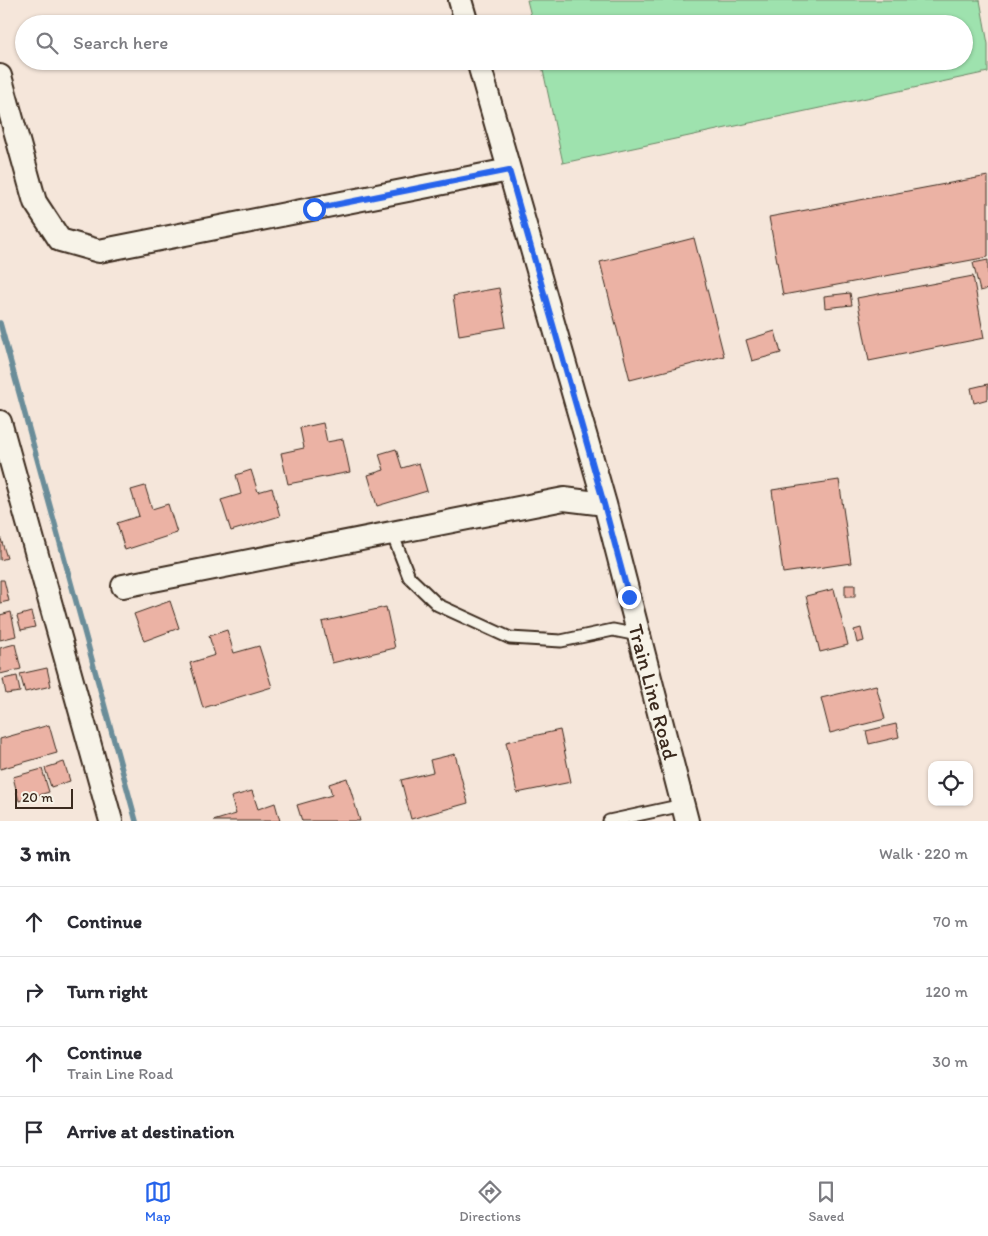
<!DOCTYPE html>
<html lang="en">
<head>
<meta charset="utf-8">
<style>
	:root { --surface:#fff; --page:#f7f7f7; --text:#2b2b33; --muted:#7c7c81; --line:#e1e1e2; --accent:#2563eb }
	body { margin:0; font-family:Itim,sans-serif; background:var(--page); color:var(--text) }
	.controls { position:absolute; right:15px; bottom:15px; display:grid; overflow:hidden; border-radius:10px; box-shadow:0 1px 4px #0004 }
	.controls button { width:45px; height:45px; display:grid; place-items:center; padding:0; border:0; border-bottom:1px solid var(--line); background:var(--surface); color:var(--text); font:25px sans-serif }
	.scale { position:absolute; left:15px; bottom:12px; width:58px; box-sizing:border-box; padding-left:5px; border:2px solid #3b2a1e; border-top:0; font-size:14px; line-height:18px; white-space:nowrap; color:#3b2a1e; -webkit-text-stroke:4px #f7f3e8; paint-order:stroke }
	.stop { position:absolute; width:15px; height:15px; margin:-11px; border:4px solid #2563eb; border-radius:50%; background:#fff }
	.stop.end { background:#2563eb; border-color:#fff; box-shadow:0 1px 5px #0008 }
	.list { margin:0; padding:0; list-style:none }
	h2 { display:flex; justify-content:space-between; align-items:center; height:65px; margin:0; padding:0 20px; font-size:21px }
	h2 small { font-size:16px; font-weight:400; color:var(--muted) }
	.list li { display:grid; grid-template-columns:32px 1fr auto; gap:15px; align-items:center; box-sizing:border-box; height:70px; padding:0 20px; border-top:1px solid var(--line) }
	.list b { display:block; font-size:19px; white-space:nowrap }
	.list p { margin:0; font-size:16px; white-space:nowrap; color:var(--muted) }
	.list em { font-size:16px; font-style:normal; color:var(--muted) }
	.icon { flex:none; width:28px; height:28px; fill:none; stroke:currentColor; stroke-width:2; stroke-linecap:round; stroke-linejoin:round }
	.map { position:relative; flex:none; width:988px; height:821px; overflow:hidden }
	.search { position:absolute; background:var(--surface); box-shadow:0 1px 4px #0004; left:15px; right:15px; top:15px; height:55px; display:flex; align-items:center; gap:12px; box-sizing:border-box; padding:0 18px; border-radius:28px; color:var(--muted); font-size:19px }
	.sheet { height:345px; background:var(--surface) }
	nav { display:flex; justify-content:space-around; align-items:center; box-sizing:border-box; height:70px; border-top:1px solid var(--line); background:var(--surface); font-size:14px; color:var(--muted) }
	nav a { display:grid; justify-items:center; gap:2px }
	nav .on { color:var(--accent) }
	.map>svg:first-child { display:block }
	.green { fill:#9ee2ae; stroke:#6c8666 }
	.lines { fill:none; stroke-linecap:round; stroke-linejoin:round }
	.stream { stroke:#6a8d99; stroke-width:5.5 }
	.building { fill:#ebb2a4; stroke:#3b2a1e }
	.lane-casing { stroke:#3b2a1e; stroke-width:15 }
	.street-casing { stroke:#3b2a1e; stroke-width:26 }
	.lane { stroke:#f7f3e8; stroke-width:11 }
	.street { stroke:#f7f3e8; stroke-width:22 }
	.route { stroke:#2563eb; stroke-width:6 }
	.labels { text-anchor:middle; stroke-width:4; stroke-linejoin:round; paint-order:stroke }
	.street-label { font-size:21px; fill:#3b2a1e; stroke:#f7f3e8 }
</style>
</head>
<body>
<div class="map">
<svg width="988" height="821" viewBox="0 0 988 821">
	<rect width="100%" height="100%" fill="#f5e6da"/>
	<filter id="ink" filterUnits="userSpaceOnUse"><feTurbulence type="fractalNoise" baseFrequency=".02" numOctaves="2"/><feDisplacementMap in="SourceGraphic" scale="10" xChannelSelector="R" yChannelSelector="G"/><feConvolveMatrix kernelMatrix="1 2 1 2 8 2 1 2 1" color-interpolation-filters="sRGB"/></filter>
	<g filter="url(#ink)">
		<path class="green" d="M527,0H980L988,44V72L563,163L541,61H964V24H533Z"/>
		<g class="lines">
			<path class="stream" d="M0,323L136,821"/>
		</g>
		<path class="building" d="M988,176V257L783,295L769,217Z
			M694,238L724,356L630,380L600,262Z
			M988,260V289L980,291L973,263Z
			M973,276L984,338L869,361L857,298Z
			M499,288L506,327L459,335L453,296Z
			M850,293L852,305L825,308L824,296Z
			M775,331L781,353L752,361L746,340Z
			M988,384V399L974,403L971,388Z
			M323,423L327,442L343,439L350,472L288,484L281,453L304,448L300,428Z
			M396,449L402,468L419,463L427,491L377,506L368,475L384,470L379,454Z
			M251,470L258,492L272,488L280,516L231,531L221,500L241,494L236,475Z
			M839,480L851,563L783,573L772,490Z
			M145,486L152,509L168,504L177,533L125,550L117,523L139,516L131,490Z
			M0,536L7,558L0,560Z
			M0,580H4L9,601L0,603Z
			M845,585H855V597H845Z
			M834,589L848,645L820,652L806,596Z
			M170,601L179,628L144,641L134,614Z
			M386,607L395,648L332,663L322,622Z
			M11,612L16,636L0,640V615Z
			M31,612L35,627L21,630L17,616Z
			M861,628L864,641L857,643L854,630Z
			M227,630L234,653L259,646L272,687L203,708L190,663L215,655L209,636Z
			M15,644L21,669L0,674V648Z
			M47,668L51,686L25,692L20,674Z
			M17,676L20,692L6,694L3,679Z
			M876,685L885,719L830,733L821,698Z
			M896,724L899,737L869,744L866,731Z
			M49,725L57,753L0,769V739Z
			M560,730L571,782L517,793L506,742Z
			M455,754L468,803L411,819L401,780L433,772L430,760Z
			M64,762L70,781L51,787L45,768Z
			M42,769L49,792L19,801L13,777Z
			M347,778L360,821H302L297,805L332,795L329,784Z
			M252,791L258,809L275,803L280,821H213L236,814L231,797Z"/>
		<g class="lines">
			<defs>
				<path id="lane" d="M392,533L409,577L438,605L510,638L561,641L613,630L638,635
					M609,821L683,805"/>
				<path id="street" d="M460,0L467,24
					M478,61L605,504L687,821
					M0,76L35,202L60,240L99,251L509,170
					M0,422L111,821
					M123,586L564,499L605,504"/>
			</defs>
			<use href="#lane" class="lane-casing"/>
			<use href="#street" class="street-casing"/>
			<use href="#lane" class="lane"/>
			<use href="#street" class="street"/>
		</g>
	</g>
	<g class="lines" filter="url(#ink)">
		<path class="route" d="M314,209L509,170L604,504L629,597"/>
	</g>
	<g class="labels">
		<g class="street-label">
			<text transform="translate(653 692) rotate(75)" y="7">Train Line Road</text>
		</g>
	</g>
</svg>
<div class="controls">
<button><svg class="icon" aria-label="locate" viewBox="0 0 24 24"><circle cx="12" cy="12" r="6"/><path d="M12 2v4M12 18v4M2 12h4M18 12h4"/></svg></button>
</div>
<div class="scale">20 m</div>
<div class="stop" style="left:314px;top:209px"></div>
<div class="stop end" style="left:629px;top:597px"></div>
<div class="search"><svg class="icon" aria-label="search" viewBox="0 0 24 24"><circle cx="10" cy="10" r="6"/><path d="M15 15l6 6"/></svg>Search here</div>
</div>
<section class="sheet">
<h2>3 min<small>Walk · 220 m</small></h2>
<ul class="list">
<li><svg class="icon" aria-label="ahead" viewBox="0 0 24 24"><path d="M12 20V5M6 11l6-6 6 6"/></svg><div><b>Continue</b></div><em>70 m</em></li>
<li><svg class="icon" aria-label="right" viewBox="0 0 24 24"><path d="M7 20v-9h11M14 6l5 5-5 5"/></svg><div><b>Turn right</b></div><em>120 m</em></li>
<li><svg class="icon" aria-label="ahead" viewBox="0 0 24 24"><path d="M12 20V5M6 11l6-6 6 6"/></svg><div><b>Continue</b><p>Train Line Road</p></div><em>30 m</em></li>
<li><svg class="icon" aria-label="arrive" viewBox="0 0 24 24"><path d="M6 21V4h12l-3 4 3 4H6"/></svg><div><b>Arrive at destination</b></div></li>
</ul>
</section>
<nav>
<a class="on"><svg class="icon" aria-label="map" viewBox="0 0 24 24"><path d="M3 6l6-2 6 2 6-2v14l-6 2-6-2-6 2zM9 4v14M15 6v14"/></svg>Map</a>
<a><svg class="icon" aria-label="directions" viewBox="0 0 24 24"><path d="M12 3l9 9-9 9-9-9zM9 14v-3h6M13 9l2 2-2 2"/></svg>Directions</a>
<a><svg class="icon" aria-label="saved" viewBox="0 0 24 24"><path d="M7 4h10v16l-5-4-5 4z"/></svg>Saved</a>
</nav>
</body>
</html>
